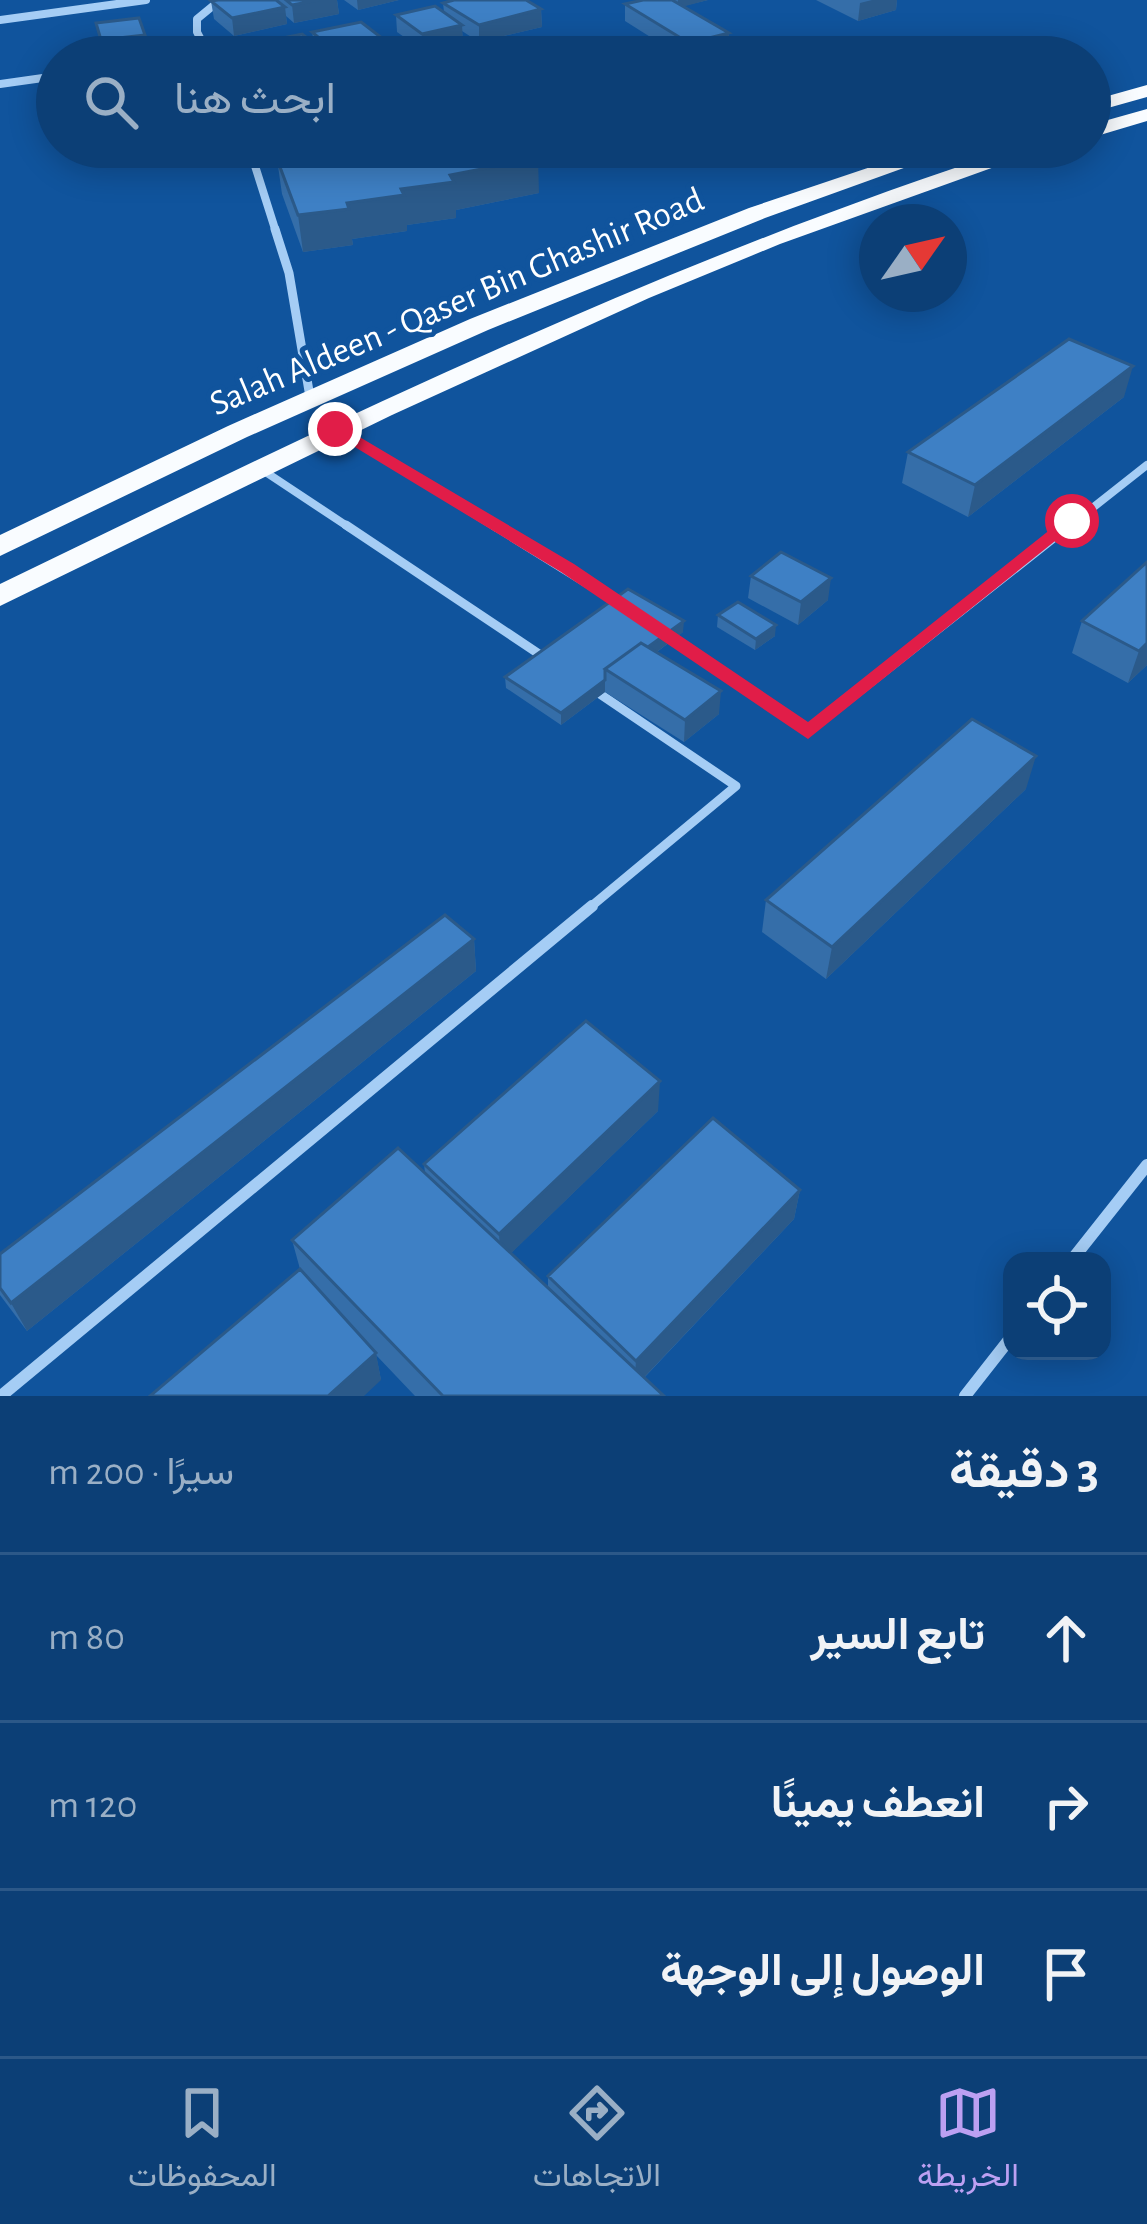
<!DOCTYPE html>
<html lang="ar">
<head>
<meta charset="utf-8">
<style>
	:root { --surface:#0c3f76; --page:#15467b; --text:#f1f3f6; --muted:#9aafc5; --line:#2c5888; --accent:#bca0f2 }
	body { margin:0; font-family:"Alegreya Sans",Vazirmatn,sans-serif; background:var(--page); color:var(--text); direction:rtl }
	.controls { position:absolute; right:36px; bottom:36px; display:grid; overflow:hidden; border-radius:24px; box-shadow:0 6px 30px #0003 }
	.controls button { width:108px; height:108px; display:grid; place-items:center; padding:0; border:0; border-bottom:3px solid var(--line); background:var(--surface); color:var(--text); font:60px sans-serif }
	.compass { position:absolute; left:859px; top:204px; width:108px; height:108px; border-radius:50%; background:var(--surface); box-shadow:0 6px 30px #0003; rotate:56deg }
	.stop { position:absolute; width:36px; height:36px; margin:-27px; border:9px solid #e11d48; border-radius:50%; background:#fff }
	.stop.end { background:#e11d48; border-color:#fff; box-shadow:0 3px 12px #0008 }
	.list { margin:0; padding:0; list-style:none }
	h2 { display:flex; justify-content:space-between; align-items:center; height:156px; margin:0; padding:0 48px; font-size:51px }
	h2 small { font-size:39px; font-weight:400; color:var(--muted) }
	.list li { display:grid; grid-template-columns:78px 1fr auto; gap:36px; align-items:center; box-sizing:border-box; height:168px; padding:0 48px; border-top:3px solid var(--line) }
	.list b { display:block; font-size:45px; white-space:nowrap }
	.list em { font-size:39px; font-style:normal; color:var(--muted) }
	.icon { flex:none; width:66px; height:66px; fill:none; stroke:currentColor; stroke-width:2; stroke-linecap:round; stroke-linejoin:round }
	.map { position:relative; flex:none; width:1147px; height:1396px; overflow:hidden; direction:ltr }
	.search { position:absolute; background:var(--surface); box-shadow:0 6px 30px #0003; left:36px; right:36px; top:36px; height:132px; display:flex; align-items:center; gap:30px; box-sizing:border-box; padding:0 42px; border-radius:66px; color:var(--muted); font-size:45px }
	.sheet { height:660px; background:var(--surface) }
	nav { display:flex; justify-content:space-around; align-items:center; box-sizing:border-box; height:168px; border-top:3px solid var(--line); background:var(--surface); font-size:33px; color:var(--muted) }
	nav a { display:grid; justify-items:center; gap:6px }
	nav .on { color:var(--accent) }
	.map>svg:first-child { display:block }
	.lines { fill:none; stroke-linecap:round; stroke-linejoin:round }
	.service-far2 { stroke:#a5cdf5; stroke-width:8 }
	.service-far1 { stroke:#a5cdf5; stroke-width:9 }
	.service { stroke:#a5cdf5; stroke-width:12 }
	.minor-far1 { stroke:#a5cdf5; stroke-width:8 }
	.minor { stroke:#a5cdf5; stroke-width:9 }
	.trunk { fill:#f9fcff; fill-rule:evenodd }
	.wall { fill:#356ea9 }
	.shaded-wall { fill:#2b5a8a }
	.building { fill:#3e80c5; stroke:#2b5a8a; stroke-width:3 }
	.route { fill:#e11d48 }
	.labels { text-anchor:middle; stroke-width:10; stroke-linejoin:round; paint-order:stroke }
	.far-street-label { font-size:36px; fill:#fff; stroke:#10549d }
</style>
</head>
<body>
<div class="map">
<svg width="1147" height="1396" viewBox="0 0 1147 1396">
	<rect width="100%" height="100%" fill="#10549d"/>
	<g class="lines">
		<path class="service-far2" d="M338,430L497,528
			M264,471L350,528
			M1067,528L1147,465"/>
		<path class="service-far1" d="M346,525L545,658
			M493,525L620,604
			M663,634L808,732L1070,525
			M588,909L736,786L594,690"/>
		<path class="service" d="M1071,1261L1147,1165
			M1,1396L592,906
			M965,1396L1012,1336"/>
		<path class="minor-far1" d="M0,20L146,0
			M210,57L197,32V19L214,5L234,0
			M0,84L57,76
			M249,147L276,232"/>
		<path class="minor" d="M275,229L289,273L310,397"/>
		<path class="trunk" d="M1147,85V97L1090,113V101Z
			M1147,109V121L1090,138V125Z
			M930,147H962L765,218L488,330L247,437L0,556V535L228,426L470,319L749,208Z
			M1019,147H1050L780,244L649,298L392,415L0,606V584C334,422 665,260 1019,147Z"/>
	</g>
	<path class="wall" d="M218,0H337L339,14L294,23L286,16L287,24L234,36L214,19L211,1Z
		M344,0H399L358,10Z
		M643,0H708L683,6L729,33L728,51L704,57H682L625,21V4Z
		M816,0H897L896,10L858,21Z
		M443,3L541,9L542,27L479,42L462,31L463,42L424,51L397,32L396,15L444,12Z
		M312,32L387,42L388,57H256L314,43Z
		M322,147L539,193L456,210V218L407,225V231L352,239L353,245L303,252L282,194L277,159L322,153Z
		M1124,397L968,517L902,483L908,452Z
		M1147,562V665L1128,683L1072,653L1082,621Z
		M751,576L828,600L798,625L748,598Z
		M718,615L775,636L755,650L717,627Z
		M683,632L657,652L719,714L684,742L605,692L561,725L506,688L505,677Z
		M1026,789L826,979L762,932L766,900Z
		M474,939L476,971L27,1331L0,1295V1254Z
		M658,1111L511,1253L548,1288V1276L800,1190L794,1219L644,1378L664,1396H415L376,1355L381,1380L300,1269L292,1240L425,1173L424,1164Z"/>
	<path class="shaded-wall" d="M319,0H337L339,14L294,23L292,5Z
		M357,0H399L358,10Z
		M678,0H708L678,8Z
		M872,0H897L896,10L858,21L860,3Z
		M285,7L287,24L234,36L232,18Z
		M541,9L542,27L479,42V25Z
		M462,25L463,42L424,51L422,34Z
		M729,33L728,51L704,57H688L689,43Z
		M145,35L149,53L104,57L101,40Z
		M387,42L388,57H337V53Z
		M538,158L539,193L456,210V218L407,225V231L352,239L353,245L303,252L298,215L450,175Z
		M1133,366L1124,397L968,517L975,485Z
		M831,578L828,600L798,625L801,602Z
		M684,621L683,632L621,679L613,674Z
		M776,625L775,636L755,650L756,639Z
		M1147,643V665L1128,683L1139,651Z
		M605,680V692L561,725V713Z
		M721,691L719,714L684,742L685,720Z
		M1036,756L1026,789L826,979L832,947Z
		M474,939L476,971L27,1331L11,1303Z
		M660,1081L658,1111L501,1263L499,1234Z
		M800,1190L794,1219L634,1388L636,1361Z
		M376,1353L381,1380L364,1396H328Z"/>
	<path class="building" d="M218,0H276L285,7L232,18L211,1Z
		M286,0H319L292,5Z
		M454,0H526L541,9L479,25L443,3Z
		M643,0H672L729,33L689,43L625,4Z
		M435,6L462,25L422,34L396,15Z
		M139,18L145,35L101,40L96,23Z
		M361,22L387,42L337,53L312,32Z
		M302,34L331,57H256L267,41Z
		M1063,46L1086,56L1031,57Z
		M596,53L601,57H575Z
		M322,147H531L538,158L450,175L454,182L401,189L404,195L347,203L349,209L298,215L277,159L325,153Z
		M1069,339L1133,366L975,485L908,452Z
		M781,552L831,578L801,602L751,576Z
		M1147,562V643L1139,651L1082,621Z
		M628,589L684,621L648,647L641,643L605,669V680L561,713L505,677Z
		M738,602L776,625L756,639L718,615Z
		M641,643L721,691L685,720L605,669Z
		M972,719L1036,756L832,947L766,900Z
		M445,915L474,939L11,1303L0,1288V1254Z
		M586,1021L660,1081L499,1234L424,1164Z
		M713,1118L800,1190L636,1361L548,1276Z
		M398,1148L664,1396H443L292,1240Z
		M300,1269L376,1353L328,1396H150Z"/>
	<path class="route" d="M330,426H341L574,564L808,722L1066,517L1080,521L808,739L561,572L330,432Z"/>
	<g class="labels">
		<g class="far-street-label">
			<text transform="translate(456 300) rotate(-23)" y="13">Salah Aldeen - Qaser Bin Ghashir Road</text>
		</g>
	</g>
</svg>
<div class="controls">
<button><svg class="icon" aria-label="locate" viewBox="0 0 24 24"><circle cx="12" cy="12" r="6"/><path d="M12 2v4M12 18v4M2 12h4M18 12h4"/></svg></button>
</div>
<svg class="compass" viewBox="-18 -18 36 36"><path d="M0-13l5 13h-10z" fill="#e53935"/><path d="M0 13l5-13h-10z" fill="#9aafc5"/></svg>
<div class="stop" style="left:1072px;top:521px"></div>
<div class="stop end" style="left:335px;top:429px"></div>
<div class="search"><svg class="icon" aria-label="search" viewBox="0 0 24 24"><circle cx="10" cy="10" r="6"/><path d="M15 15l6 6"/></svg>ابحث هنا</div>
</div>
<section class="sheet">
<h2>3 دقيقة<small>سيرًا · 200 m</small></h2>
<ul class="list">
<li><svg class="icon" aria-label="ahead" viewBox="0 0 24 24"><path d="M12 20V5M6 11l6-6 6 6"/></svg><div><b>تابع السير</b></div><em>80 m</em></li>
<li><svg class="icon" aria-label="right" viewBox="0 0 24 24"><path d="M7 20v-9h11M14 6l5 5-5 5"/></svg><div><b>انعطف يمينًا</b></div><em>120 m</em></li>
<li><svg class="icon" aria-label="arrive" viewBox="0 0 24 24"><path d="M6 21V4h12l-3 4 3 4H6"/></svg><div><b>الوصول إلى الوجهة</b></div></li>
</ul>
</section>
<nav>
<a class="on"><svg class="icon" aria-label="map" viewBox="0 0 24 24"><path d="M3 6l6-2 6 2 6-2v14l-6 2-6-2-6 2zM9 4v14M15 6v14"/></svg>الخريطة</a>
<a><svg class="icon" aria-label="directions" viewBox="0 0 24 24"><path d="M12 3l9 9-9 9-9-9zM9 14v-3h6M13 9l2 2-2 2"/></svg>الاتجاهات</a>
<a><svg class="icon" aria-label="saved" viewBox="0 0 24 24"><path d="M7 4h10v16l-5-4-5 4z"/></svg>المحفوظات</a>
</nav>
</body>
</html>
